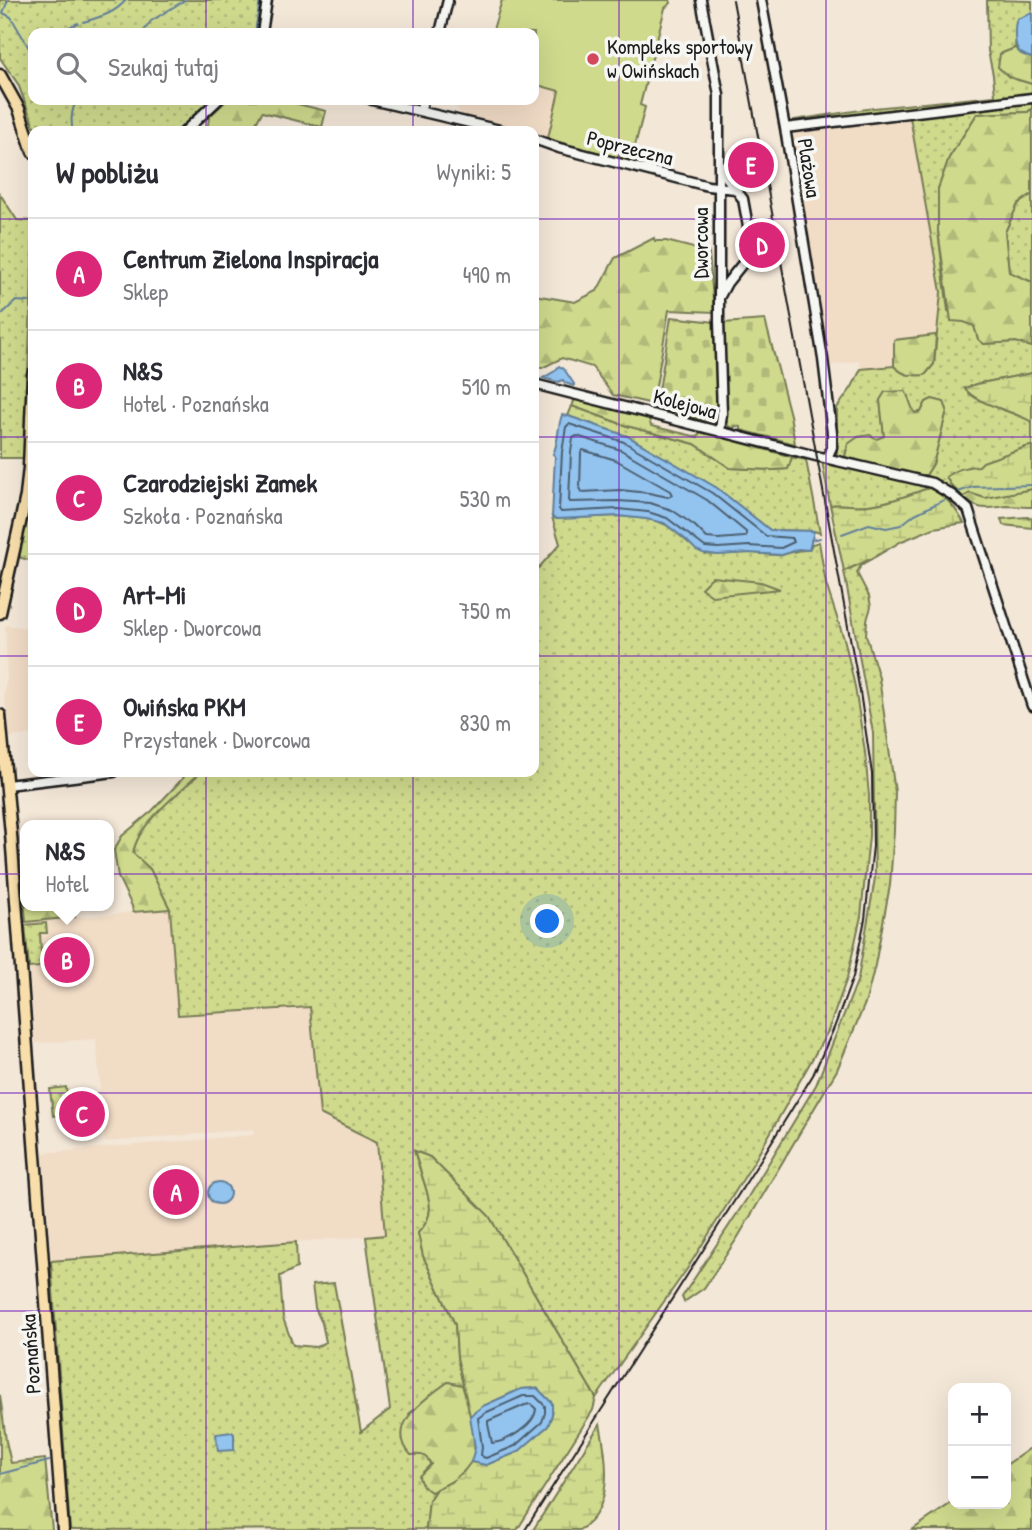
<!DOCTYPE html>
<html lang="pl">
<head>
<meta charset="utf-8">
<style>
	:root { --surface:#fff; --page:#f7f7f7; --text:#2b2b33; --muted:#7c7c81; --line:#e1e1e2; --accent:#db2777 }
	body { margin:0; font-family:"Patrick Hand",sans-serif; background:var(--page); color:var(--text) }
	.controls { position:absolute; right:21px; bottom:21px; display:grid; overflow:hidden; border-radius:14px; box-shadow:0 7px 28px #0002 }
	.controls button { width:63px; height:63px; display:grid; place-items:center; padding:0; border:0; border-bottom:2px solid var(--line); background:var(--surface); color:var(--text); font:35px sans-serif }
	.you { position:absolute; left:548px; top:922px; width:24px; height:24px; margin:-18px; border:5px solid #fff; border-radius:50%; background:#1a73e8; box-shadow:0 0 0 10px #1a73e833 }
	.badge { display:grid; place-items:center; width:46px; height:46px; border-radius:50%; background:var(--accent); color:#fff; font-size:23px; font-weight:700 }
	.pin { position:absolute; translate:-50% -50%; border:4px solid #fff; box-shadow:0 2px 7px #0006 }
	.popup { position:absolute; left:20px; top:820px; width:94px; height:91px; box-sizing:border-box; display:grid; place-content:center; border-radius:14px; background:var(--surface); filter:drop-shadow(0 2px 5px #0005); font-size:23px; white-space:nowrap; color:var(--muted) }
	.popup b { font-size:26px; color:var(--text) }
	.popup::after { content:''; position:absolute; left:50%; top:100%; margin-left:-14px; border:14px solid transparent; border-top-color:var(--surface) }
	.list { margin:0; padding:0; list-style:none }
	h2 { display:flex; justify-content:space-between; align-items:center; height:91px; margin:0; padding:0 28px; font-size:30px }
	h2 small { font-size:23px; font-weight:400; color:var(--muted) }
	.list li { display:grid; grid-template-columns:46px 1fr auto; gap:21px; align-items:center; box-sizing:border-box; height:112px; padding:0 28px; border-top:2px solid var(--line) }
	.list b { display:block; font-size:26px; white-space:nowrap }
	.list p { margin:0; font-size:23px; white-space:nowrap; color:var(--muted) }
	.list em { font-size:23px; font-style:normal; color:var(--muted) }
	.icon { flex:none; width:38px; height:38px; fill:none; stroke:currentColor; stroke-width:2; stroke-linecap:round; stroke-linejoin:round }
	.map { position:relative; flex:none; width:1032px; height:1530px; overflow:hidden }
	.search { position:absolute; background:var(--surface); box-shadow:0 7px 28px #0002; left:28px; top:28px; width:511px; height:77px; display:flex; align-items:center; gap:18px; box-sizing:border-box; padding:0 24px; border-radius:14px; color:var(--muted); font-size:26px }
	.panel { position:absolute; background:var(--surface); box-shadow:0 7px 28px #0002; left:28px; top:126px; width:511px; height:651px; border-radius:14px }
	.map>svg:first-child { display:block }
	.built { fill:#f1dcc6 }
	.grass { fill:url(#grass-dots); stroke:#767b54; stroke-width:2 }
	.forest { fill:url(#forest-firs); stroke:#767b54; stroke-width:2 }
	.wetland { fill:url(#wetland-marsh); stroke:#767b54; stroke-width:2 }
	.cemetery { fill:url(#cemetery-stones); stroke:#767b54; stroke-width:2 }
	.garden { fill:#cfda8d; stroke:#767b54; stroke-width:2 }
	.water { fill:#93c3ef; stroke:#63809b; stroke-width:2 }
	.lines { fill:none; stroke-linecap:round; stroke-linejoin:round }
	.shore { stroke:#4c5f70; stroke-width:2 }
	.stream { stroke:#63809b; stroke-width:2 }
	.minor-casing { stroke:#1c1c1c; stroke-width:13 }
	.major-casing { stroke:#1c1c1c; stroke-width:15 }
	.minor { stroke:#f6f6f2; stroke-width:8 }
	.major { stroke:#f8deab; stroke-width:10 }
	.rail { stroke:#1c1c1c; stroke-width:2 }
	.grid { fill:none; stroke:#7b2cbf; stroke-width:2; stroke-opacity:0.55 }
	.poi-dot { fill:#d1495b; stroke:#f6f6f2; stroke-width:2.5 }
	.labels { text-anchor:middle; stroke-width:7; stroke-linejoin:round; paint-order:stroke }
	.poi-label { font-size:21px; fill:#1c1c1c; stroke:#f6f6f2; text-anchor:start }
	.street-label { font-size:21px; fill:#1c1c1c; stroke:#f6f6f2 }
</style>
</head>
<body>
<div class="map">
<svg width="1032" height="1530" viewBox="0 0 1032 1530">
	<defs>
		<pattern id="grass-dots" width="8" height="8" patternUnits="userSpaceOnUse" patternTransform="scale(1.75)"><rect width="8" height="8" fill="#cfda8d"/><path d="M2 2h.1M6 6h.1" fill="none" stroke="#b1ba79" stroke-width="1.8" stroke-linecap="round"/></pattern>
		<pattern id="forest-firs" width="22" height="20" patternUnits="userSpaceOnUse" patternTransform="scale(1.75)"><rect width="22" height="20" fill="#cfda8d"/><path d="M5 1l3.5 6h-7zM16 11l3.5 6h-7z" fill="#b1ba79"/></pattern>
		<pattern id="wetland-marsh" width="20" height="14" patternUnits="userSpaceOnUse" patternTransform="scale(1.75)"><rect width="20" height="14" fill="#cfda8d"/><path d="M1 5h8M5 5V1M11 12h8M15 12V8" fill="none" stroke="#b1ba79"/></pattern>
		<pattern id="cemetery-stones" width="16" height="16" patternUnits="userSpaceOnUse" patternTransform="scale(1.75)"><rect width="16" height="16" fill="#cfda8d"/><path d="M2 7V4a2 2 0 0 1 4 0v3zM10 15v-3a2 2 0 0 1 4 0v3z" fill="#b1ba79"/></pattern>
	</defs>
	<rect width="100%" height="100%" fill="#f3e7d8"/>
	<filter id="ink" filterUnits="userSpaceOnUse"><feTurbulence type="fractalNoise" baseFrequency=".0143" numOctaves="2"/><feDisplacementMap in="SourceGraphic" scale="14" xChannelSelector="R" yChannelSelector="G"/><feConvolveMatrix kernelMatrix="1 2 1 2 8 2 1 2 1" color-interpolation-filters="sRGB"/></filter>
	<g filter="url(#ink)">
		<path class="built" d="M534,85L559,91L548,138L534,134V131H522L462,116L456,106L457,100H534Z
			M910,116L941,292L936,335L894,340V366L861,369L859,361L828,366L789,143L797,131Z
			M5,625L33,629V734L10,737L4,695L7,677Z
			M170,909L178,1015L310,1007L320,1114L377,1141L385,1235L51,1261L43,1153L254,1135V1129L105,1142L96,1039L35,1043L26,922Z"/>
		<path class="grass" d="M0,0H262L257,33H33V100H214L180,131H36L18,84L0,58Z
			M987,0L1032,1V14L1017,19L1015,48L1000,54L1009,77L1032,84V108L1028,112L977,114L949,158L938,189V231L948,311L974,326L978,339L984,344L1016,342L1032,347V373L976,384L965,388C974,404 1015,411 1032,422V446L1026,447L983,462L979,467C966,466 956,469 946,477L951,485L963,497L926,475L933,464L947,410L944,402L932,399L926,402L921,412L914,413L910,405L909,396L880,400L884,436L877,439L848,444L845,457L837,456V408L852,387L861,369L894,366C904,376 911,376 925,375L934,364L941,292L910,117L797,131L794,120L874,108L995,96L993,75L988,51Z
			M0,194L17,220L33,221L31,305L24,458H0Z
			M1032,194V282L1009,272L1005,232L1018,204Z
			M572,406L627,426L695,444L730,468L773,470L788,469L792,457L806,460L820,533L814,531L770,530L717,488L627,436L568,416Z
			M822,461L920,485L929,488C910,495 889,503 869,505C856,507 843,503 830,505Z
			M33,502V561L21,558L18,553L28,505Z
			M618,516C634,518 652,517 666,525C678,532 695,551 706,554C720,556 735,553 749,553C760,553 772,556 782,555C793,553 796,549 809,550L812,544L819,542L826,584L845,642L855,687L865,752L869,796V836L861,916L847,978L828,1031L755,1160L687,1269L596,1398L489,1216L430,1157L415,1151C417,1160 420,1170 423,1179C430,1201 436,1215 418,1233L423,1256L455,1324L457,1357L466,1399L462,1385L448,1382L428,1397L409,1414L423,1454C433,1462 433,1477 436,1489L429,1500L426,1529L70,1530L51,1261L296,1242L297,1268L280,1276L283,1318L293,1345L316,1347L326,1342L322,1323L315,1308L312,1285L334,1283L361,1432L390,1409L366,1237L385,1235L377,1142L320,1114L310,1007L178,1015L170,909L150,869L133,854C138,821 178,793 201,772H534V573L560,544L552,517L557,519Z
			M873,558L861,565L857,573L869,596L871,607L867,620L866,635L879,678L895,792L894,831L890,885L875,965L866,1001L837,1070L738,1237L704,1288L684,1302L682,1297L748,1197L816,1085L858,979L875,878L873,733L844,571Z
			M46,923L47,933H40L41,952L56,951V942L66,941V947L61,948L63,965L29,968L25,925Z
			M66,1087L69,1114L53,1116L50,1089Z"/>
		<path class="forest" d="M1015,48L1021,54L1032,58V84L1009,77L998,67L1000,54Z
			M227,100H282L326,111L322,127L262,112L252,131H207L209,117Z
			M1032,108V194L1018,204L1005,232L1009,272L1032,282V347L1016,342L984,344L978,339L974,326L964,322L951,321L938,231V189L949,158L977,114L1028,112Z
			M654,238L655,241H666L709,252L714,312L669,310L653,404L613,395L592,367L562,358L542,368L534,367V295L575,302L597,291L615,258Z
			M936,335L934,364L925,375C912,376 904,376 894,366V340Z
			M905,391C910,398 910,406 915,413L921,412L926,402L932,399L944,402L947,410L933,464L926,475H914L845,457L848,444L858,437L870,435L877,439L884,436L880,400L885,392Z
			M575,399L648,416L651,426L698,437L700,431L792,457L788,469L773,470L730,468L695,444L627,426L572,406Z
			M1032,489V507C1024,507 1016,506 1008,506C988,508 978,512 963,497L970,493L985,498Z
			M1027,517L1032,518V528L1003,525L1001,519Z
			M712,577L761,582L780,589L712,596L701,588Z
			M184,772H201C180,792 138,823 133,853L150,869L170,909L133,912L132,906L118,877L114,850L122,836L152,811L184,777Z
			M25,872V906H74L75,917L26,922L22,873Z
			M448,1382L462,1385C468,1404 481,1443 471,1462C464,1477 445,1485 431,1492C425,1488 420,1485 419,1476L431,1464C425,1454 422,1454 411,1455C384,1425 426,1398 448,1382Z
			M0,1395L6,1441L11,1463L45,1459L52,1530H0Z
			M1032,1447V1530H912L953,1502V1504H1006V1465Z"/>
		<path class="wetland" d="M1032,373V422C1015,411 974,404 965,388L976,384Z
			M1032,446V489L985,498L970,493L963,497L951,485L946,477C956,469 966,466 979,466L983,462L1026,447Z
			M929,488C946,496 955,507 964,523L934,528L902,541L873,558L844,571L830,505C843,503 856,507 869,505C890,503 910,494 929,488Z
			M414,1151L430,1157L489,1216L596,1398L593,1410L517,1530H426L429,1500L436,1489L451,1482L464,1471L471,1462L486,1465L518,1452L548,1426L552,1414V1403L537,1388L521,1389L483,1406L470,1416L457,1357L455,1324L423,1256L418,1233C436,1215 430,1201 423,1179C420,1169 417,1160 414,1151Z
			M600,1424C607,1458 615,1510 579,1530H533Z"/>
		<path class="cemetery" d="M671,317L715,322L717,404C712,425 697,419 682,415V413L676,411L675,413L656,409Z
			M765,320L790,415L795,444L741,430V427L735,426L734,428L729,427L726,421L723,323Z"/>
		<path class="garden" d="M502,0H670L671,3L665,8L640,105L645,107L631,161L555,141L548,138L559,91L534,84V33H492Z"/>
		<path class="water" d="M1032,13V58C1019,54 1016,51 1015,37C1015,30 1014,26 1017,19Z
			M559,366L564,369L574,384V386L565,383L563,380L558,382L543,378L555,371Z
			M562,415L568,416L627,436L717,488L770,530L814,531L809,550L798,549L782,555L749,553L718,555L703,553L696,550L685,539L664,523L646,519L618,516L557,519L552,517L555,456L553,454C559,442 557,428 562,415Z
			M208 1193a11 11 0 1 1 22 0a11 11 0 1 1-22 0Z
			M537,1388L552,1403V1414L548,1426L518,1452L486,1465L471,1462L475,1448L470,1416L483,1406L521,1389Z
			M232,1432L234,1434V1450L218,1451L216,1434Z"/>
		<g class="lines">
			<path class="shore" d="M569,424L624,442L712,493L766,536L792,538L794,542L781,548L749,546L718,548L705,547L667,518L648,512L618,509L561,512L559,509L562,452L566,427Z
				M577,436L621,450L707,500L746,532V536L744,537L718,539L707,538L695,526L672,510L650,503L618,501L570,502L569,500L571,452L573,438Z
				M583,450L616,460L670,491L672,495L668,497L649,493L620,490L582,492L580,488L581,453Z
				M523,1396H535L545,1406V1413L542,1422L515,1446L486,1458L483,1457L481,1455L482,1447L478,1418L487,1412Z
				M525,1405L531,1404L536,1409C535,1425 507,1442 492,1443L488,1424V1421Z"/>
			<path class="stream" d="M8,0L3,13L11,17L33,55
				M83,22C100,17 114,14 126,0
				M61,33L65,29L78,23
				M139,33L144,31L151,21L185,0
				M255,33L260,0
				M73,131C70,120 72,111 76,100
				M177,131L210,100
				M0,316L16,301L29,302
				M955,493L973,487L1032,485
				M842,534L869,524L886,528L901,525L915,514L944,500
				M811,540L820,538
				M0,1474L49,1461"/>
			<defs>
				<path id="minor" d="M701,0L719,95V321L722,413L720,432
					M761,0L785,128L823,359L832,433V447L827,458
					M262,33L267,0
					M440,33L448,0
					M372,100L504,131
					M421,110L423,100
					M785,128L1032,98
					M185,131L218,100
					M534,139L559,148L708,186L735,189
					M720,296L727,283L747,258L751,243L743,199L727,178L721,165
					M534,384L816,456L932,483L952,495L968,509L1032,706
					M7,785L114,772"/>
				<path id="major" d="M0,75L19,109L33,152
					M0,613L26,496L29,467L33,374
					M0,715L11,834L63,1530"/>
			</defs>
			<use href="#minor" class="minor-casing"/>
			<use href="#major" class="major-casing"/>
			<use href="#minor" class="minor"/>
			<use href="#major" class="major"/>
			<path class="rail" d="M525,1530L761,1159L813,1075L834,1028L853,977L865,919L873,846L872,774L860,692L733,0"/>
		</g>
	</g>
	<path class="grid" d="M206,0V33M413,0V33M619,0V1530M826,0V1530M206,100V131M413,100V131M0,219H33M534,219H1032M0,437H33M534,437H1032M0,656H33M534,656H1032M206,772V1530M413,772V1530M0,874H1032M0,1093H1032M0,1311H1032"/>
	<circle class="poi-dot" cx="593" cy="59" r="7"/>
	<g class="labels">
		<g class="poi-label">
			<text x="607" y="54">Kompleks sportowy<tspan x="607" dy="24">w Owińskach</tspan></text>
		</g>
		<g class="street-label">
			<text transform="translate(630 148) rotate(14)" y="7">Poprzeczna</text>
			<text transform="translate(809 168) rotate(81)" y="7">Plażowa</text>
			<text transform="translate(701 243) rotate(-90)" y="7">Dworcowa</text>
			<text transform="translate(685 404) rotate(15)" y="7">Kolejowa</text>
			<text transform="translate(31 1354) rotate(-94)" y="7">Poznańska</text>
		</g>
	</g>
</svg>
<div class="controls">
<button>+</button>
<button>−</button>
</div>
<div class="you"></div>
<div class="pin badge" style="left:176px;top:1192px">A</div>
<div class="pin badge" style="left:67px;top:960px">B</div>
<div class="popup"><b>N&amp;S</b>Hotel</div>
<div class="pin badge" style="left:82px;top:1114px">C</div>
<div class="pin badge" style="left:762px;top:245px">D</div>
<div class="pin badge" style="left:751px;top:165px">E</div>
<div class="search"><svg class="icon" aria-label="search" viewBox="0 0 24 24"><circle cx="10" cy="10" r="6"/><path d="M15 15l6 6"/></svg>Szukaj tutaj</div>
<section class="panel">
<h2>W pobliżu<small>Wyniki: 5</small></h2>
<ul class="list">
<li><span class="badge">A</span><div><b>Centrum Zielona Inspiracja</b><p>Sklep</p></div><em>490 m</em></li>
<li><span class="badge">B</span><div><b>N&amp;S</b><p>Hotel · Poznańska</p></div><em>510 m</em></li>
<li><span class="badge">C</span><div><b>Czarodziejski Zamek</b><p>Szkoła · Poznańska</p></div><em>530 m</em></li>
<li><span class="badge">D</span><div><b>Art-Mi</b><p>Sklep · Dworcowa</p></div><em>750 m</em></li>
<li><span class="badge">E</span><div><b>Owińska PKM</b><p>Przystanek · Dworcowa</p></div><em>830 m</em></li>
</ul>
</section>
</div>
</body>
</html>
